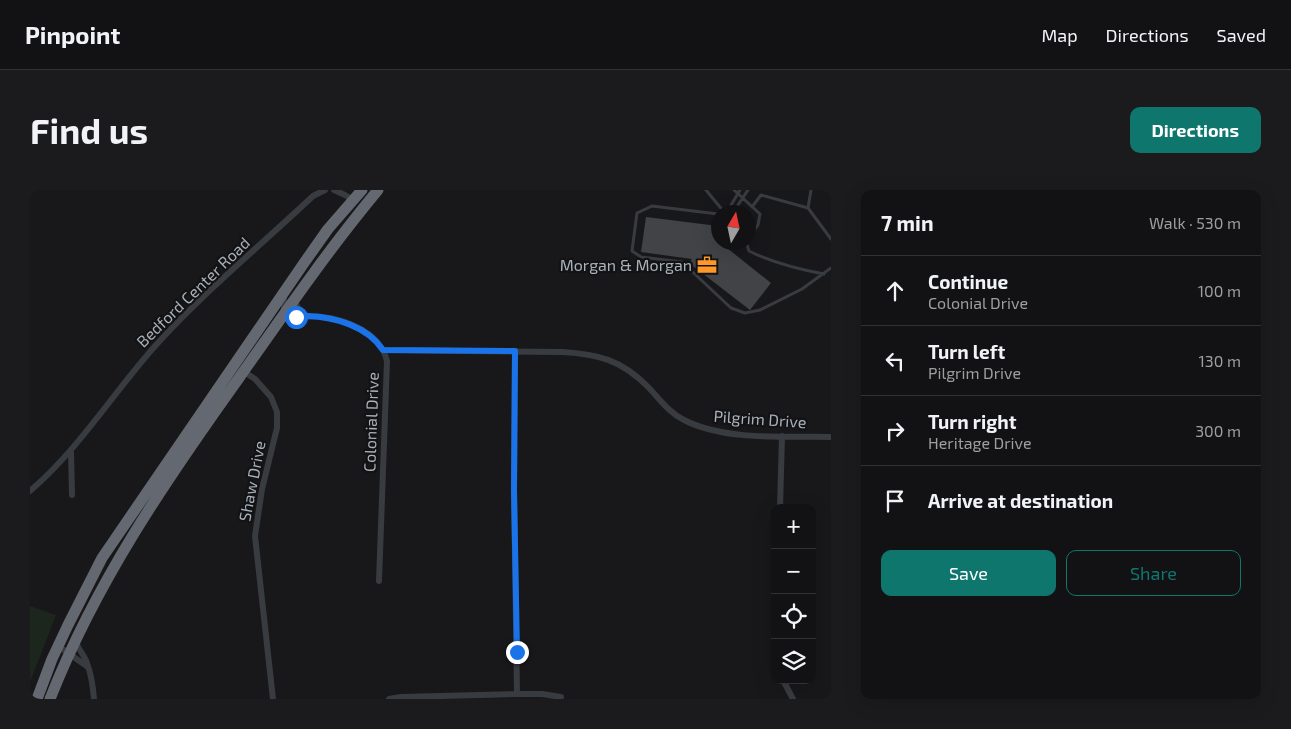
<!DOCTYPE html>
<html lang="en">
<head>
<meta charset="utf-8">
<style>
	:root { --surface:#121214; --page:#1b1b1d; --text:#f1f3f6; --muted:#9c9ea0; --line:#313234; --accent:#0f766e }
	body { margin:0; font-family:"Exo 2",sans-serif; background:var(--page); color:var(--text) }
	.controls { position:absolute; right:15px; bottom:15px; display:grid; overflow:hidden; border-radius:10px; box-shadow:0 5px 20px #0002 }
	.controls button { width:45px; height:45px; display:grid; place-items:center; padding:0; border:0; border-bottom:1px solid var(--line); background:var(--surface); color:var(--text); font:25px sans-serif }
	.compass { position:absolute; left:681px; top:15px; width:45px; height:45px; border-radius:50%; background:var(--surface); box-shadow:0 5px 20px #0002; rotate:9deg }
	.stop { position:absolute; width:15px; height:15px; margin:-11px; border:4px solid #1a73e8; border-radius:50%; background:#fff }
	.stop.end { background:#1a73e8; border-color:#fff; box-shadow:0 1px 5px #0008 }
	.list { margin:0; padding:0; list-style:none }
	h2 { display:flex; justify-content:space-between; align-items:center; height:65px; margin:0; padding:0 20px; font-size:21px }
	h2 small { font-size:16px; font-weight:400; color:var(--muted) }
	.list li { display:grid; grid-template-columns:32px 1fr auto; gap:15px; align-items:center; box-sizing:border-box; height:70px; padding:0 20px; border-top:1px solid var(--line) }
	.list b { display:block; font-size:19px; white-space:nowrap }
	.list p { margin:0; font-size:16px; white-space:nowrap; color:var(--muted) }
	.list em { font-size:16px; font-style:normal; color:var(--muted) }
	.actions { display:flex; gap:10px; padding:15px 20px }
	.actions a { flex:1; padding:11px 0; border:1px solid var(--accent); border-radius:10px; text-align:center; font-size:18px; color:var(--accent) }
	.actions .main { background:var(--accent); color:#fff }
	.icon { flex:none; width:28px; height:28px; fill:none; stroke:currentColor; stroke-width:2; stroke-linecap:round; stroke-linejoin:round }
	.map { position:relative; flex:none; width:801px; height:509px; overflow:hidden; border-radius:10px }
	header { display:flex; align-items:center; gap:30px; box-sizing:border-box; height:70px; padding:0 25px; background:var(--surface); border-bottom:1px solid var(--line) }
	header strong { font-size:24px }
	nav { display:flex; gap:28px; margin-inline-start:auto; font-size:18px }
	.intro { display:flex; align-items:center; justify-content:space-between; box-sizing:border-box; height:120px; padding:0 30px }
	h1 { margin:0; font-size:35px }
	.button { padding:12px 22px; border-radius:10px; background:var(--accent); color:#fff; font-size:18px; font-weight:700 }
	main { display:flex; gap:30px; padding:0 30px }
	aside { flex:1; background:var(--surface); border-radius:10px; box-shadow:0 5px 20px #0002 }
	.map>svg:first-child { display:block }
	.green { fill:#1d261d }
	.building { fill:#424347 }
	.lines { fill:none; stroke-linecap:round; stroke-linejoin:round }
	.lane { stroke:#383b40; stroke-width:3 }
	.street { stroke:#383b40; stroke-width:6 }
	.highway { stroke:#646971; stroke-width:11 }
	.route { stroke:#1a73e8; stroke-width:6 }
	.labels { text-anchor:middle; stroke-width:4.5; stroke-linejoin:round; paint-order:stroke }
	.poi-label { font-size:16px; fill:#a9b1bb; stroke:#131315; text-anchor:end }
	.street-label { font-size:16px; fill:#a9b1bb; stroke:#131315 }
</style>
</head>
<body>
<header>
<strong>Pinpoint</strong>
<nav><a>Map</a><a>Directions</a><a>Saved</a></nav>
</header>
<div class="intro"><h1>Find us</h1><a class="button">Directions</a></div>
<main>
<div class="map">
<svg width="801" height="509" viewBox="0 0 801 509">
	<rect width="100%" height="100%" fill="#18181a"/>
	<path class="green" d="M0,416L26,425L0,492Z"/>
	<path class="building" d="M616,27L688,36V52H698L697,58L741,93L720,120L659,73L662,69L611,62Z"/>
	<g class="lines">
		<path class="lane" d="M676,0L694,22
			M704,0L730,24L728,35L718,48
			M781,0L778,18L801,49
			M722,17L731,5L778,18
			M697,22L710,0
			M706,22L708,15L718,0
			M688,24L622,16L607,23L602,61L611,67L652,72L701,118L715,123L730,120L772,99L801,78
			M716,52L719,61C743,73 768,79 794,84"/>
		<path class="street" d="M304,0L315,5L323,10
			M254,107V123C262,126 268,126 277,126C307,126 349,138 357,171L349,391
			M264,108L269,121L277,126
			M353,160L532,162C568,164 592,170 618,197C629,208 639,223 654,230C695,251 755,246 801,247
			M485,161L484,300L487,504
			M213,181L225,189L241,207L247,222V238L232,299L225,346L243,509
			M41,262L42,305
			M0,301C49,259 83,203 126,155C174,102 231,55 283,6L295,0
			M750,318L752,246
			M745,444V452
			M46,450C47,459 54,464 57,473C61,484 63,496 64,509
			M28,456L58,477
			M753,490L763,509
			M359,509L371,507L487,504H512L531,507"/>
		<path class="highway" d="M7,509L22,469L38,435L72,368L274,73L298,39L332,0
			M20,509C66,392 136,290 209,188C254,124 298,60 348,0"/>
	</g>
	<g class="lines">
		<path class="route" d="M266,127C270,127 273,126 277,126C305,127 337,136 353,160L485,161L484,300L487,462"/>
	</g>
	<defs>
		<symbol id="office-bare" viewBox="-9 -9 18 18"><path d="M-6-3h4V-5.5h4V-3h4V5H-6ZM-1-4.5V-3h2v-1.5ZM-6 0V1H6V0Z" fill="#ff982b" stroke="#131315" stroke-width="2.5" paint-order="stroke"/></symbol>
	</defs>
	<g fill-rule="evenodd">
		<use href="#office-bare" x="663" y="61" width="28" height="28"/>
	</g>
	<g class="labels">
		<g class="poi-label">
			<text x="662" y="81">Morgan &amp; Morgan</text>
		</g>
		<g class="street-label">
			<text transform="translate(163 102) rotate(-44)" y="6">Bedford Center Road</text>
			<text transform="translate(730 229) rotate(4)" y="6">Pilgrim Drive</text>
			<text transform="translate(341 232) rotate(-88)" y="6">Colonial Drive</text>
			<text transform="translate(222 291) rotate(-79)" y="6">Shaw Drive</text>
		</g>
	</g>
</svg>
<div class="controls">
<button>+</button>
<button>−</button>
<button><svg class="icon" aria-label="locate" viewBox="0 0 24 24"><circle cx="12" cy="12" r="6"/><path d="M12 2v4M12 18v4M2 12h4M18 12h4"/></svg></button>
<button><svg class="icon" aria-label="layers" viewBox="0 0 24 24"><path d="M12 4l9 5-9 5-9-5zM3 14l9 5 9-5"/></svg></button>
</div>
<svg class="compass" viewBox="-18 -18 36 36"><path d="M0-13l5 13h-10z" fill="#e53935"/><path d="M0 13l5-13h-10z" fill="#9c9ea0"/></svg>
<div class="stop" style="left:266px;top:127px"></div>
<div class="stop end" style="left:487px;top:462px"></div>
</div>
<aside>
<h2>7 min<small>Walk · 530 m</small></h2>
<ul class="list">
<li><svg class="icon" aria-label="ahead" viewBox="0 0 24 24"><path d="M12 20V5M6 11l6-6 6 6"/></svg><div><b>Continue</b><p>Colonial Drive</p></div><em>100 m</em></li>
<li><svg class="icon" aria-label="left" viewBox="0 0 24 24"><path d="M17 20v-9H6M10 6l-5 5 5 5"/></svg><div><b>Turn left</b><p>Pilgrim Drive</p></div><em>130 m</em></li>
<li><svg class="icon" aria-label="right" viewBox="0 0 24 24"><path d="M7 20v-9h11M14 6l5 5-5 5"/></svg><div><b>Turn right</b><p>Heritage Drive</p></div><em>300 m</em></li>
<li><svg class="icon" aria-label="arrive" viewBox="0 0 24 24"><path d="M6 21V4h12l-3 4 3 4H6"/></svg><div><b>Arrive at destination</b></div></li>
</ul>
<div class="actions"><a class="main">Save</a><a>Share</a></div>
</aside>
</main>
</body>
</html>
